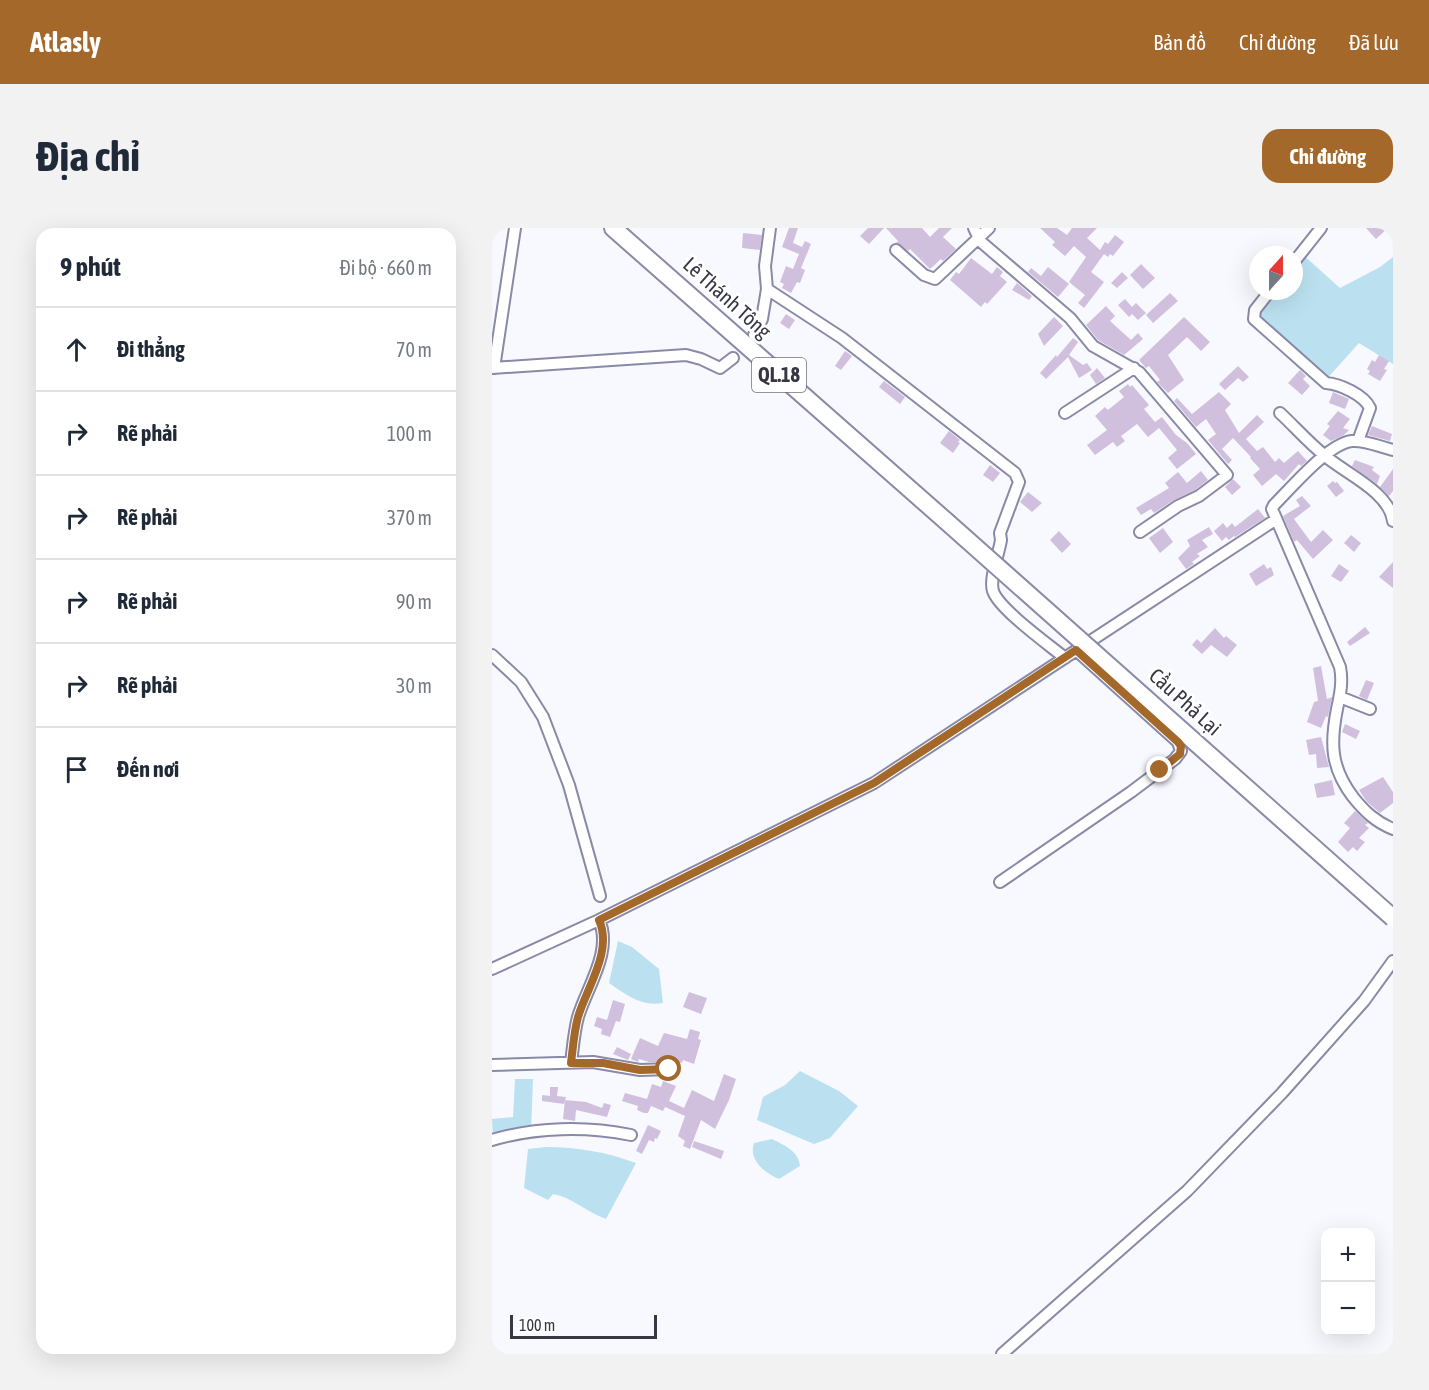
<!DOCTYPE html>
<html lang="vi">
<head>
<meta charset="utf-8">
<style>
	:root { --surface:#fff; --page:#f2f2f3; --text:#1f2937; --muted:#747a83; --line:#e0e1e3; --accent:#a4682a }
	body { margin:0; font-family:"Asap Condensed",sans-serif; background:var(--page); color:var(--text) }
	.controls { position:absolute; right:18px; bottom:18px; display:grid; overflow:hidden; border-radius:12px; box-shadow:0 6px 24px #0002 }
	.controls button { width:54px; height:54px; display:grid; place-items:center; padding:0; border:0; border-bottom:2px solid var(--line); background:var(--surface); color:var(--text); font:30px sans-serif }
	.compass { position:absolute; left:757px; top:18px; width:54px; height:54px; border-radius:50%; background:var(--surface); box-shadow:0 6px 24px #0002; rotate:21deg }
	.scale { position:absolute; left:18px; bottom:15px; width:147px; box-sizing:border-box; padding-left:6px; border:3px solid #363743; border-top:0; font-size:16px; line-height:21px; white-space:nowrap; color:#363743; -webkit-text-stroke:4px #fff; paint-order:stroke }
	.stop { position:absolute; width:18px; height:18px; margin:-14px; border:4px solid #a4682a; border-radius:50%; background:#fff }
	.stop.end { background:#a4682a; border-color:#fff; box-shadow:0 2px 6px #0008 }
	.list { margin:0; padding:0; list-style:none }
	h2 { display:flex; justify-content:space-between; align-items:center; height:78px; margin:0; padding:0 24px; font-size:26px }
	h2 small { font-size:20px; font-weight:400; color:var(--muted) }
	.list li { display:grid; grid-template-columns:39px 1fr auto; gap:18px; align-items:center; box-sizing:border-box; height:84px; padding:0 24px; border-top:2px solid var(--line) }
	.list b { display:block; font-size:22px; white-space:nowrap }
	.list em { font-size:20px; font-style:normal; color:var(--muted) }
	.icon { flex:none; width:33px; height:33px; fill:none; stroke:currentColor; stroke-width:2; stroke-linecap:round; stroke-linejoin:round }
	.map { position:relative; flex:none; width:901px; height:1126px; overflow:hidden; border-radius:18px }
	header { display:flex; align-items:center; gap:36px; box-sizing:border-box; height:84px; padding:0 30px; background:var(--accent); color:#fff }
	header strong { font-size:28px }
	nav { display:flex; gap:33px; margin-inline-start:auto; font-size:21px }
	.intro { display:flex; align-items:center; justify-content:space-between; box-sizing:border-box; height:144px; padding:0 36px }
	h1 { margin:0; font-size:42px }
	.button { padding:15px 27px; border-radius:18px; background:var(--accent); color:#fff; font-size:21px; font-weight:700 }
	main { display:flex; gap:36px; padding:0 36px }
	aside { flex:1; background:var(--surface); border-radius:18px; box-shadow:0 6px 24px #0002 }
	.map>svg:first-child { display:block }
	.water { fill:#bbe1f0 }
	.building { fill:#d0c0de }
	.lines { fill:none; stroke-linecap:round; stroke-linejoin:round }
	.minor-casing { stroke:#888aa7; stroke-width:14 }
	.trunk-casing { stroke:#888aa7; stroke-width:20 }
	.minor { stroke:#fff; stroke-width:10 }
	.trunk { stroke:#fff; stroke-width:16 }
	.trunk-bridge-casing { stroke:#888aa7; stroke-width:20; stroke-linecap:butt }
	.trunk-bridge { stroke:#fff; stroke-width:16 }
	.route { stroke:#a4682a; stroke-width:8 }
	.labels { text-anchor:middle; stroke-width:6; stroke-linejoin:round; paint-order:stroke }
	.shield { fill:#fff; stroke:#72737b; stroke-width:1.5 }
	.shield-label { font-size:20px; font-weight:bold; fill:#363743 }
	.street-label { font-size:21px; fill:#363743; stroke:#fff }
</style>
</head>
<body>
<header>
<strong>Atlasly</strong>
<nav><a>Bản đồ</a><a>Chỉ đường</a><a>Đã lưu</a></nav>
</header>
<div class="intro"><h1>Địa chỉ</h1><a class="button">Chỉ đường</a></div>
<main>
<aside>
<h2>9 phút<small>Đi bộ · 660 m</small></h2>
<ul class="list">
<li><svg class="icon" aria-label="ahead" viewBox="0 0 24 24"><path d="M12 20V5M6 11l6-6 6 6"/></svg><div><b>Đi thẳng</b></div><em>70 m</em></li>
<li><svg class="icon" aria-label="right" viewBox="0 0 24 24"><path d="M7 20v-9h11M14 6l5 5-5 5"/></svg><div><b>Rẽ phải</b></div><em>100 m</em></li>
<li><svg class="icon" aria-label="right" viewBox="0 0 24 24"><path d="M7 20v-9h11M14 6l5 5-5 5"/></svg><div><b>Rẽ phải</b></div><em>370 m</em></li>
<li><svg class="icon" aria-label="right" viewBox="0 0 24 24"><path d="M7 20v-9h11M14 6l5 5-5 5"/></svg><div><b>Rẽ phải</b></div><em>90 m</em></li>
<li><svg class="icon" aria-label="right" viewBox="0 0 24 24"><path d="M7 20v-9h11M14 6l5 5-5 5"/></svg><div><b>Rẽ phải</b></div><em>30 m</em></li>
<li><svg class="icon" aria-label="arrive" viewBox="0 0 24 24"><path d="M6 21V4h12l-3 4 3 4H6"/></svg><div><b>Đến nơi</b></div></li>
</ul>
</aside>
<div class="map">
<svg width="901" height="1126" viewBox="0 0 901 1126">
	<rect width="100%" height="100%" fill="#f8f8ff"/>
	<path class="water" d="M809,25L848,60L888,39L901,29V136L867,115L832,154L768,91L769,84L766,78L778,63H802V34Z
		M126,713L140,719L167,741L171,775C149,779 135,767 117,755Z
		M308,843L347,863L366,878L338,910L322,916L265,892L271,869L293,857Z
		M23,851H41L39,904L1,911L0,891L21,889Z
		M280,911C292,917 307,923 308,938L287,951C273,945 256,932 262,915Z
		M54,919C86,919 114,924 144,935L114,991C96,985 80,969 61,966L56,972L32,960L36,921Z"/>
	<path class="building" d="M297,0H306L301,15L310,19L313,13L319,16L309,40L313,42L308,55L305,54L299,65L290,60L292,56L288,54L294,38L301,41L307,26L290,19Z
		M376,0H392L377,16L368,8Z
		M394,0H430L438,9L447,0H460L451,9L464,21L451,33L449,31L438,41L418,21L416,23L404,15L406,13Z
		M548,0H565L575,7L580,0H605L595,10L608,22L613,14L616,16L623,7L632,14L621,28L618,26L616,29L612,26L599,44L612,54L592,80L586,75L593,67L577,54L594,29L582,18L573,28L560,17L563,14Z
		M874,0H896L884,11Z
		M251,5L270,7L268,22L250,20Z
		M479,30L500,46L505,39L511,44L508,48L515,54L495,76L493,74L489,79L458,52L464,44L467,46Z
		M649,36L663,50L651,61L638,47Z
		M556,39L577,56L566,69L536,44L539,40L549,48Z
		M630,44L636,50L625,60L619,55Z
		M525,55L540,68L537,72L520,62Z
		M678,65L686,73L661,95L654,87Z
		M633,71L640,79L644,75L654,85L646,92L640,86L637,89L626,77Z
		M614,78L623,88L618,93L639,112L646,105L651,111L632,127L606,112L594,97Z
		M294,86L303,92L297,101L288,95Z
		M562,89L571,98L552,118L546,106Z
		M692,89L718,114L709,123L695,109L676,127L692,152L676,165L665,154L668,152L657,138L654,140L647,132Z
		M581,110L586,114L577,127L591,137L595,135L600,142L587,150L576,129L554,151L548,145L564,127L565,129Z
		M353,123L360,128L349,142L343,138Z
		M887,127L897,133L892,141L895,142L888,153L876,146L878,143L875,141L880,132L883,134Z
		M746,138L757,149L751,154L746,150L733,162L727,156Z
		M605,140L613,150L604,156L598,147Z
		M808,142L814,148L811,151L818,158L810,167L796,155Z
		M392,153L413,169L408,176L387,159Z
		M636,156L638,159L640,157L657,177L652,181L663,194L670,189L684,207L695,215L704,226L685,241L676,230L685,222L667,200L656,209L645,196L629,208L633,213L625,219L621,214L603,227L595,217L615,202L603,188L613,179L616,182L632,169L627,163Z
		M727,164L739,176L733,182L747,205L765,187L772,194L754,211L765,223L771,219L783,234L787,230L792,235L806,223L815,233L809,238L807,236L792,253L784,246L770,258L761,247L768,241L758,230L759,229L741,210L730,221L740,232L736,236L716,212L724,206L714,191L704,199L682,173L685,170L700,186Z
		M841,164L857,171L853,181L837,175Z
		M846,183L858,191L851,200L857,202L852,207L839,213L831,207L838,198L835,196Z
		M880,198L900,206L898,213L876,207Z
		M457,203L468,212L466,214L468,215L461,225L448,215Z
		M863,232L882,239L880,242L888,248L885,256L860,238Z
		M498,237L508,245L501,254L491,247Z
		M901,241V263L897,268L888,259Z
		M709,243L716,252L703,262L682,272L662,285L659,281L649,287L644,280L677,260L673,255L686,244L695,255Z
		M741,251L749,259L740,267L733,259Z
		M841,253L843,255L845,254L852,263L844,269L835,258Z
		M536,264L550,275L540,284L528,274Z
		M810,268L819,278L802,291L819,314L831,302L841,312L821,331L805,312L802,314L791,288L808,278L804,272Z
		M766,281L773,290L743,309L742,308L737,312L734,309L730,313L722,303L731,295L735,300L740,295L743,299Z
		M717,299L721,306L710,312L716,319L705,326L708,328L700,334L702,336L694,341L686,330L698,318L695,312Z
		M671,300L681,314L668,325L657,310Z
		M567,303L579,316L570,325L558,312Z
		M859,307L869,315L862,324L852,315Z
		M901,334V360L887,349Z
		M772,336L775,341L779,339L782,347L764,358L757,346Z
		M847,336L857,343L849,354L839,348Z
		M873,399L878,405L858,418L855,414Z
		M723,400L732,410L734,408L745,417L735,429L719,417L710,426L700,417L705,411L709,415Z
		M829,438L835,471L840,469L836,489L834,488L829,500L815,494L822,474L826,473L821,440Z
		M874,452L882,455L875,472L867,468Z
		M853,496L868,503L864,511L850,504Z
		M829,509L837,539L825,540L824,526L817,527L814,512Z
		M891,549L901,564V575L888,585L875,574L867,562Z
		M840,552L843,567L825,570L822,556Z
		M863,583L876,595L873,597L877,600L867,610L873,614L865,623L861,619L856,624L846,614L858,600L852,595Z
		M197,764L215,770L209,786L191,779Z
		M121,772L133,776L128,794L124,793L118,809L109,806L110,801L102,798L105,789L115,792Z
		M198,801L208,804L206,811L209,812L202,836L191,832L190,835L186,834L185,837L177,834H157L147,831L146,834L139,831L148,810L166,818L172,805L195,811Z
		M125,819L139,826L136,832L121,826Z
		M232,846L244,851L237,872L223,901L209,892L198,921L191,918L193,913L186,908L193,888L173,879L171,883L159,878L156,885H152L145,882L146,878L130,873L133,865L155,871L160,856L169,859L171,853L184,858L177,873L192,880L200,862L222,873Z
		M58,859H66L65,868L74,869L72,876L50,873V867L58,868Z
		M73,872L94,874L110,880L112,875L119,877L115,889L84,882L83,893L71,891Z
		M156,897L169,903L165,911L163,910L162,914L157,912L150,926L144,923Z
		M202,913L232,923L229,931L200,919Z"/>
	<g class="lines">
		<defs>
			<path id="minor" d="M482,0L488,13L578,90L601,118L647,144L735,247L707,268L686,278L648,304
				M404,22L432,47L443,51L497,0
				M802,34L829,0
				M275,61L350,110L523,245L527,254L508,305L509,312C507,325 497,351 501,363C507,381 556,416 573,430
				M778,63L763,82L762,91L834,155C848,156 872,167 878,180L866,213
				M262,107L270,91L275,61L273,38L278,0
				M0,140L194,127L209,131L228,140L241,130
				M2,140L23,0
				M573,185L642,140
				M788,185C803,199 816,214 832,227C852,245 897,263 901,293
				M901,222C888,219 874,212 860,213C837,215 799,260 782,277L780,281L848,439C851,454 848,467 845,481C838,516 839,540 861,569C873,584 884,594 901,601
				M0,427L29,454L51,489L77,557L108,668
				M848,469L878,481
				M508,654L639,564L683,531L689,523L686,514L584,422
				M0,741L107,692L382,555L783,292
				M79,835C81,819 82,804 86,789C95,759 121,723 107,692
				M0,837L101,834L148,842L177,841
				M0,912C44,899 94,898 139,907
				M510,1126L695,963L790,865L872,773L901,733"/>
			<path id="trunk" d="M121,0L454,293"/>
		</defs>
		<use href="#minor" class="minor-casing"/>
		<use href="#trunk" class="trunk-casing"/>
		<use href="#minor" class="minor"/>
		<use href="#trunk" class="trunk"/>
		<defs>
			<path id="trunk-bridge" d="M454,293L901,690"/>
		</defs>
		<use href="#trunk-bridge" class="trunk-bridge-casing"/>
		<use href="#trunk-bridge" class="trunk-bridge"/>
	</g>
	<g class="lines">
		<path class="route" d="M177,841L148,842L111,835H79C81,819 82,804 86,789C95,759 121,723 107,692L382,555L584,422L686,514L689,518L688,526L668,542"/>
	</g>
	<g class="labels">
		<rect class="shield" x="260" y="130" width="54" height="34" rx="4.5"/>
		<g class="shield-label">
			<text x="287" y="154">QL.18</text>
		</g>
		<g class="street-label">
			<text transform="translate(235 70) rotate(42)" y="7">Lê Thánh Tông</text>
			<text transform="translate(693 474) rotate(42)" y="7">Cầu Phả Lại</text>
		</g>
	</g>
</svg>
<div class="controls">
<button>+</button>
<button>−</button>
</div>
<svg class="compass" viewBox="-18 -18 36 36"><path d="M0-13l5 13h-10z" fill="#e53935"/><path d="M0 13l5-13h-10z" fill="#747a83"/></svg>
<div class="scale">100 m</div>
<div class="stop" style="left:177px;top:841px"></div>
<div class="stop end" style="left:668px;top:542px"></div>
</div>
</main>
</body>
</html>
